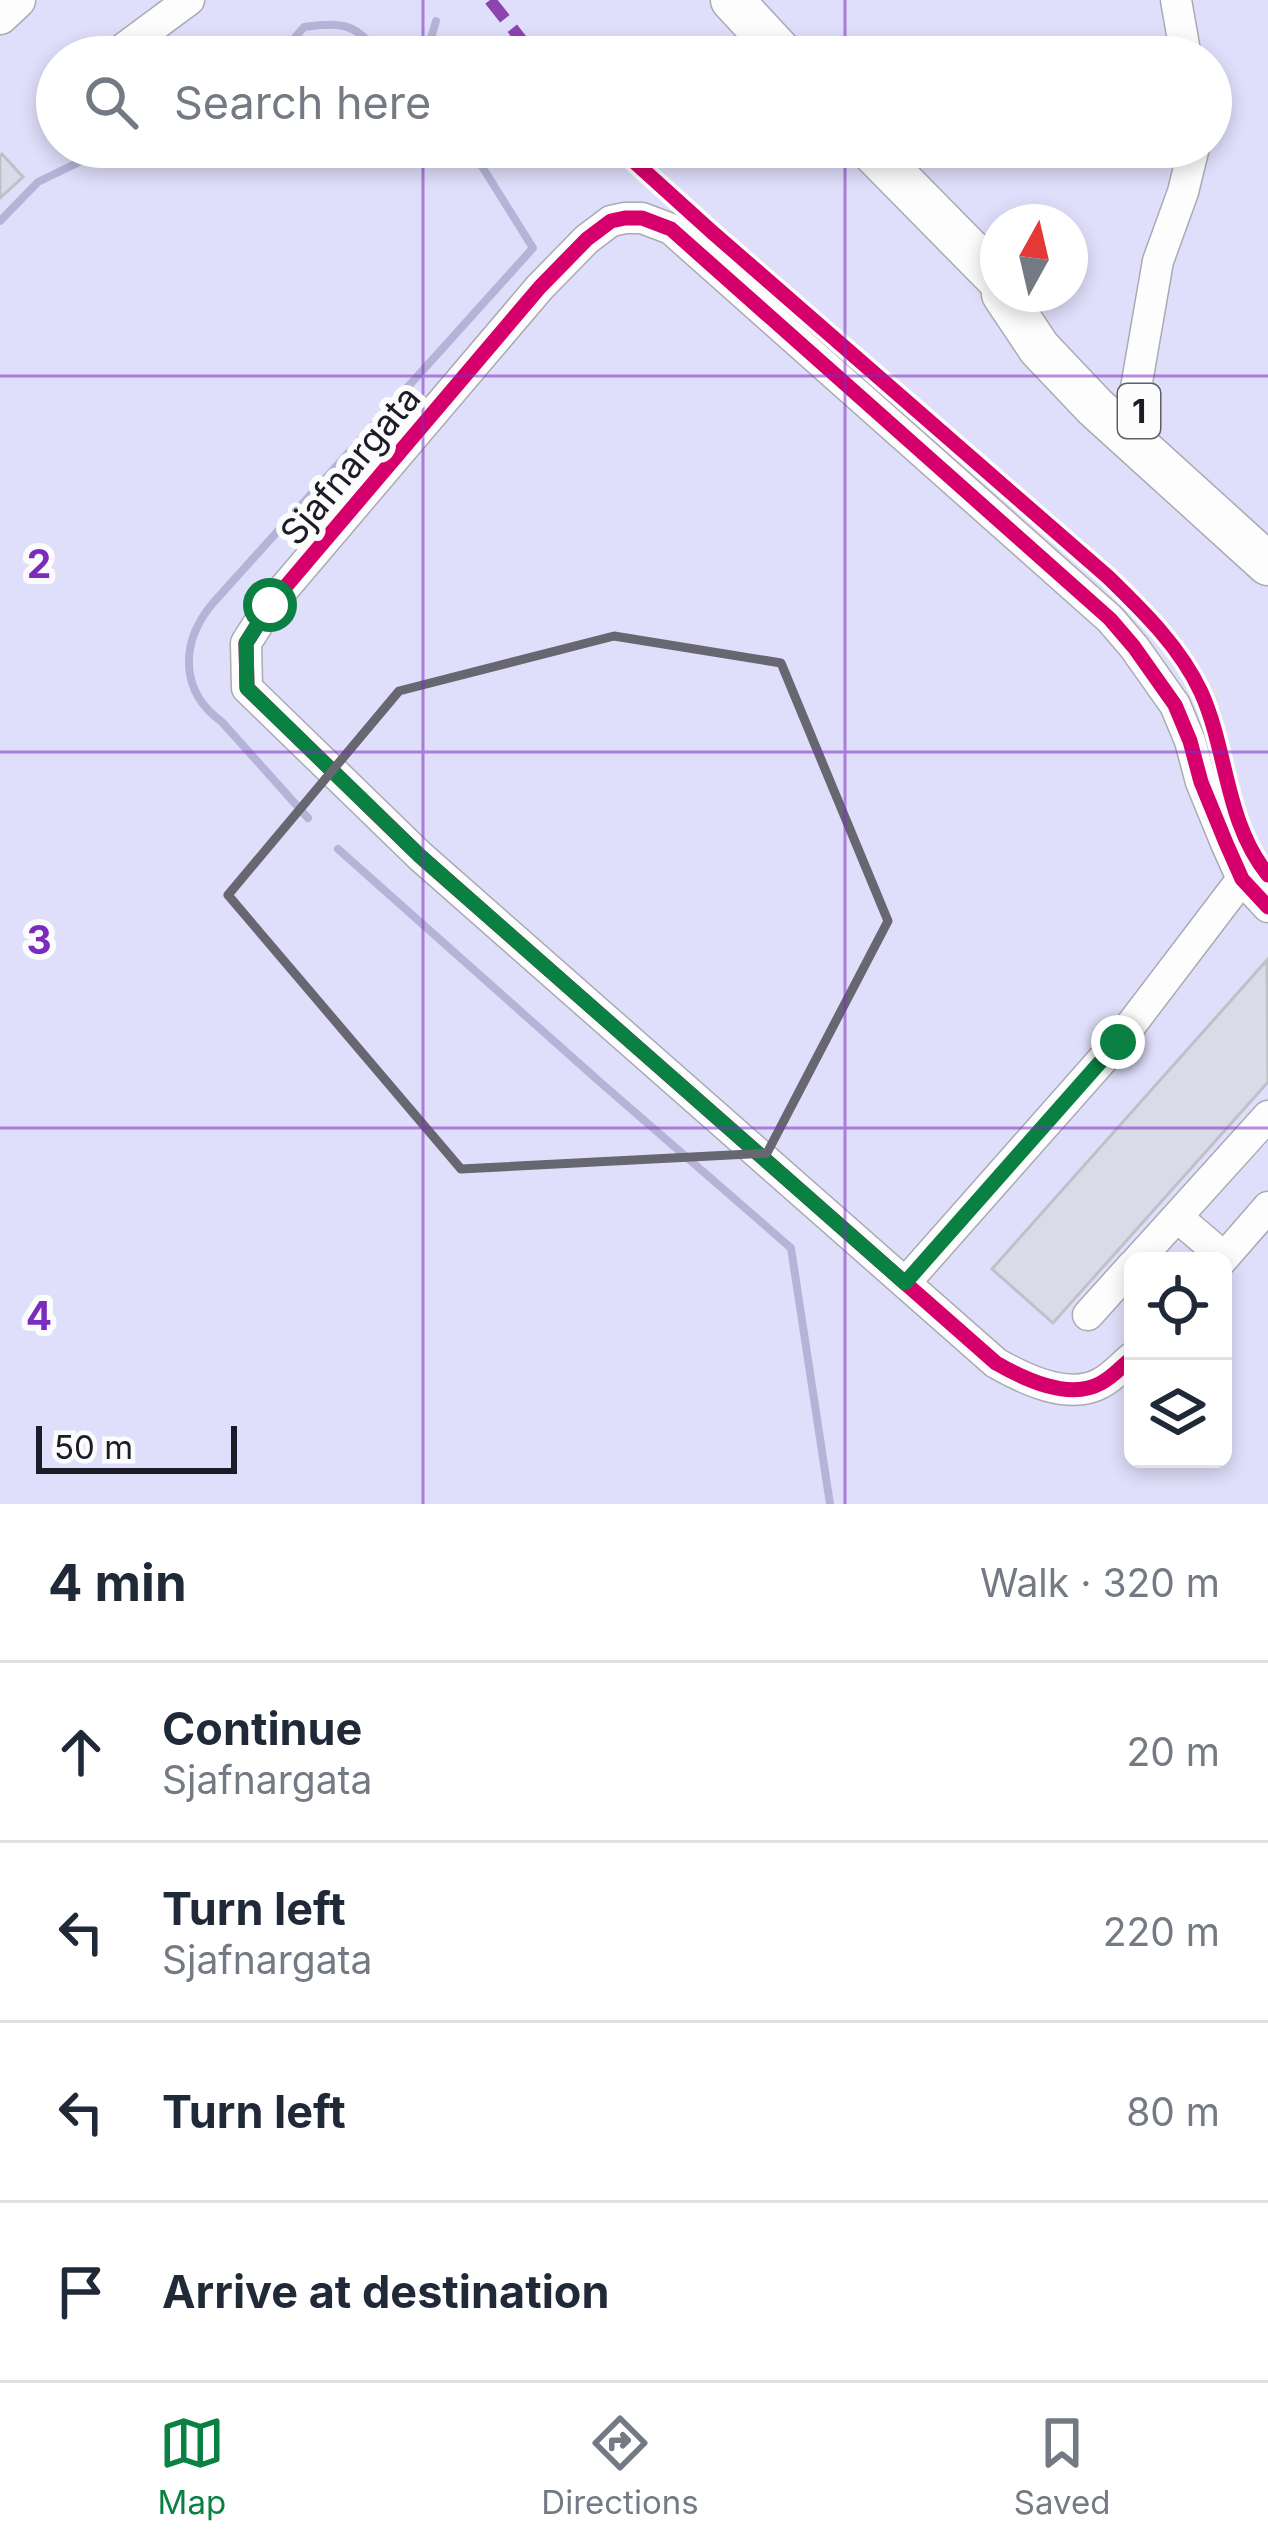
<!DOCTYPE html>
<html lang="en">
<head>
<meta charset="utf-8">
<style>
	:root { --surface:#fff; --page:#f6f6f7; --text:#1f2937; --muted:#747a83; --line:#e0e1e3; --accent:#0b8043 }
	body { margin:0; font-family:Inter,sans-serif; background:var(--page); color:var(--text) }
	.controls { position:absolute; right:36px; bottom:36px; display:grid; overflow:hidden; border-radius:18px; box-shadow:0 6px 18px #0003 }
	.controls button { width:108px; height:108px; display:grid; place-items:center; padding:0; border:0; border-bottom:3px solid var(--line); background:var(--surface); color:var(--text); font:60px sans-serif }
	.compass { position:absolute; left:980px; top:204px; width:108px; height:108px; border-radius:50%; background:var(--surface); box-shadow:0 6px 18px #0003; rotate:8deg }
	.scale { position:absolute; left:36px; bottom:30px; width:201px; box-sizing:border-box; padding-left:12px; border:6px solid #1c1b28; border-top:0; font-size:33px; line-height:42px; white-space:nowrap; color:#1c1b28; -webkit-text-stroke:9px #fcfcfc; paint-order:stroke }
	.stop { position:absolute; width:36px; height:36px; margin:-27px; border:9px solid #0b8043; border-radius:50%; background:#fff }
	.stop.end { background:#0b8043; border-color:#fff; box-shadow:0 3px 12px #0008 }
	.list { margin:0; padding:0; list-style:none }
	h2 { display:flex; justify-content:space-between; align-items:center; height:156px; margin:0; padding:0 48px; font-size:51px }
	h2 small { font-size:39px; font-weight:400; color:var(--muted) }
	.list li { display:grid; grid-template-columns:78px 1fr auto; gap:36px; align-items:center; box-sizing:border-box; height:180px; padding:0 48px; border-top:3px solid var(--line) }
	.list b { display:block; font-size:45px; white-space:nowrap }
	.list p { margin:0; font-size:39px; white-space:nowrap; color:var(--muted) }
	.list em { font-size:39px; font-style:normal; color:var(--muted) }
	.icon { flex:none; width:66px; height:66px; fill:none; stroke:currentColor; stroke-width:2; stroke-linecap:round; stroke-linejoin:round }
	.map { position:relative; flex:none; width:1268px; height:1504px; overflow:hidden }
	.search { position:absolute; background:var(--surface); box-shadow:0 6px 18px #0003; left:36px; right:36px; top:36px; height:132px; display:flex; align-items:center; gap:30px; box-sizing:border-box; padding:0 42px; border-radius:66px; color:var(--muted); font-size:45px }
	.sheet { height:876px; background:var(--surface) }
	nav { display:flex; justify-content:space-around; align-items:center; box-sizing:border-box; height:168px; border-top:3px solid var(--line); background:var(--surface); font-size:33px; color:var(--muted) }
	nav a { display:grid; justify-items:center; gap:6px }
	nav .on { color:var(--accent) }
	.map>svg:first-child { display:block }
	.green { fill:#e0dffb; fill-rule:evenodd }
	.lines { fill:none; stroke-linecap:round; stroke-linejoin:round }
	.stream { stroke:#b5b4d8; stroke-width:8 }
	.building { fill:#dbdae8; stroke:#c0c0c9; stroke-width:3 }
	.minor-casing { stroke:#aaaab2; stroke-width:33 }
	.major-casing { stroke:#aaaab2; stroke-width:39 }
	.highway-casing { stroke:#aaaab2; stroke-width:45 }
	.path { stroke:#ddddde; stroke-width:4.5; stroke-dasharray:6 6; stroke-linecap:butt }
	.minor { stroke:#fdfdfe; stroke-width:30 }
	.major { stroke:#fdfdfe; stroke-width:36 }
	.highway { stroke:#fdfdfe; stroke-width:42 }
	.quiet { stroke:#8e44ad; stroke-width:12; stroke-dasharray:24 12; stroke-linecap:butt }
	.cycleway-casing { stroke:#fcfcfc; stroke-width:22 }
	.cycleway { stroke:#d6006c; stroke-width:15 }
	.route { stroke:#0b8043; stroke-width:15 }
	.marked { fill:none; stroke:#676671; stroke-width:9; stroke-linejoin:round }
	.grid { fill:none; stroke:#7b2cbf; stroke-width:3; stroke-opacity:0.55 }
	.labels { text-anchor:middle; stroke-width:12; stroke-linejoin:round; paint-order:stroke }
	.shield { fill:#fcfcfc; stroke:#5f5e68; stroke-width:3 }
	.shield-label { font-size:33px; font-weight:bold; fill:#1c1b28 }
	.street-label { font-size:36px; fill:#1c1b28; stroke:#fcfcfc }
	.grid-label { font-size:39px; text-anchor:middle; font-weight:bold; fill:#7b2cbf; stroke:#fcfcfc; stroke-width:12; stroke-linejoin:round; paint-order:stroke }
</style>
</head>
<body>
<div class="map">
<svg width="1268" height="1504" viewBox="0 0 1268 1504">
	<rect width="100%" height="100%" fill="#f1f1f8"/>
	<path class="green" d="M0,0H1268V1504H0ZM57,57H1211V147H57ZM998,222H1070V294H998ZM1133,1261H1223V1459H1133Z"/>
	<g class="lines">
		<path class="stream" d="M278,57L304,27C343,22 357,23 381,57
			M434,57L429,45L436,21
			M415,147C434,158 457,171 478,160L482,147
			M0,221L38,182L110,147
			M308,818L222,722C179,691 180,642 213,603L533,248L478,160
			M338,849L600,1082L791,1248L830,1504"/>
	</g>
	<path class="building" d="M2,154L23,177L0,198V156Z
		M1267,960L1268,1082L1053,1323L992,1269Z"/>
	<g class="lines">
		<defs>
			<path id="minor" d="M1176,0L1186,57
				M116,54L189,0
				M1133,405L1158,261L1183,192L1194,147
				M1177,1217L1224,1257
				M1137,1261L1268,1116
				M1221,1261L1268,1207
				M905,1283L1118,1042L1242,879
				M1088,1315L1133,1265
				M1133,1357C1123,1365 1113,1377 1101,1383C1069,1401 1024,1379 996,1363L420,856L247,688L246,643L270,605L540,287L587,239L611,221L625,218H642L671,229L1110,619L1134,647L1175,705L1190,741L1201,782L1226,843L1242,879L1268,907"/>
			<path id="major" d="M0,16L17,0"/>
			<path id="highway" d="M732,0L785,57
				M868,147L998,279
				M1003,294L1039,348L1095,407L1268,564"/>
		</defs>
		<use href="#minor" class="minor-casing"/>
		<use href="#major" class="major-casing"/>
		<use href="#highway" class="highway-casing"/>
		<path class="path" d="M630,147L1147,602L1181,641L1215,695L1242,800"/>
		<use href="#minor" class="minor"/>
		<use href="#major" class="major"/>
		<use href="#highway" class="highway"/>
		<path class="quiet" d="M490,0L535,57"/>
		<defs>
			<path id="cycleway" d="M618,147L712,232L1108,577C1143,611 1180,647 1201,692C1228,752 1225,822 1268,875
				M1133,1357C1123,1365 1113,1377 1101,1383C1069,1401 1024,1379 996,1363L420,856L247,688L246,643L270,605L540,287L587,239L611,221L625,218H642L671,229L1110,619L1134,647L1175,705L1190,741L1201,782L1226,843L1242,879L1268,907"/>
		</defs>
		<use href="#cycleway" class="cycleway-casing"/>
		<use href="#cycleway" class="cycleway"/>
	</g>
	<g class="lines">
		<path class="route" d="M270,605L246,643L247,688L420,856L905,1283L1118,1042"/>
	</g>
	<path class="marked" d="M614,636L781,663L888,921L767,1153L461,1169L228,895L399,691Z"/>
	<path class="grid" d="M423,0V57M845,0V57M423,147V1504M845,147V1504M0,376H1268M0,752H1268M0,1128H1268"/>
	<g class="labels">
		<rect class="shield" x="1118" y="384" width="42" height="54" rx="9"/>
		<g class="shield-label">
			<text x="1139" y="423">1</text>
		</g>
		<g class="street-label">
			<text transform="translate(350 465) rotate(-50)" y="13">Sjafnargata</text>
		</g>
	</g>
	<g class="grid-label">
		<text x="39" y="578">2</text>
		<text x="39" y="954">3</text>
		<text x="39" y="1330">4</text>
	</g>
</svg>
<div class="controls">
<button><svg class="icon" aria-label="locate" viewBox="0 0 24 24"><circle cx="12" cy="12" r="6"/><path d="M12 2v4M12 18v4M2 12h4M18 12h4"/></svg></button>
<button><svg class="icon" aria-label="layers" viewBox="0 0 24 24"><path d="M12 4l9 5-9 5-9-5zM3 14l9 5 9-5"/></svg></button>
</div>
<svg class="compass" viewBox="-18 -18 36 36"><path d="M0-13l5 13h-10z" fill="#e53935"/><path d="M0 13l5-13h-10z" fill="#747a83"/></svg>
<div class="scale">50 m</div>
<div class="stop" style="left:270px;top:605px"></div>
<div class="stop end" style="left:1118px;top:1042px"></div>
<div class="search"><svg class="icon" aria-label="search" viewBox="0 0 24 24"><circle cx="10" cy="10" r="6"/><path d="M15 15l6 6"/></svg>Search here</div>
</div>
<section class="sheet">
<h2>4 min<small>Walk · 320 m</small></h2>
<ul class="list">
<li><svg class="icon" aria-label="ahead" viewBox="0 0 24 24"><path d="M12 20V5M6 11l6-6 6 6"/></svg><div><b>Continue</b><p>Sjafnargata</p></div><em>20 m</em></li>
<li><svg class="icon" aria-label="left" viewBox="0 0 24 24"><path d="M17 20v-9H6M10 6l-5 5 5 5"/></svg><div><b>Turn left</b><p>Sjafnargata</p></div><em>220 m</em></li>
<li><svg class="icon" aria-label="left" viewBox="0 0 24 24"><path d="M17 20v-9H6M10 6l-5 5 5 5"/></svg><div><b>Turn left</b></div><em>80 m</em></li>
<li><svg class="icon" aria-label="arrive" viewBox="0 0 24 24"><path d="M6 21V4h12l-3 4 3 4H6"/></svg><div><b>Arrive at destination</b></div></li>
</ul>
</section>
<nav>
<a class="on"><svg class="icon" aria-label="map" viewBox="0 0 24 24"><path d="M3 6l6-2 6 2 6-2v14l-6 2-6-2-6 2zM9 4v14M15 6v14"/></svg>Map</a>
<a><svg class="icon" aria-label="directions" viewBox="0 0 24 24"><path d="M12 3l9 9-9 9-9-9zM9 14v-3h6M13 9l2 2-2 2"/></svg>Directions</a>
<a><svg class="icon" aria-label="saved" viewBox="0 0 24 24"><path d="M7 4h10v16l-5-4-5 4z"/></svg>Saved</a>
</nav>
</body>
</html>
